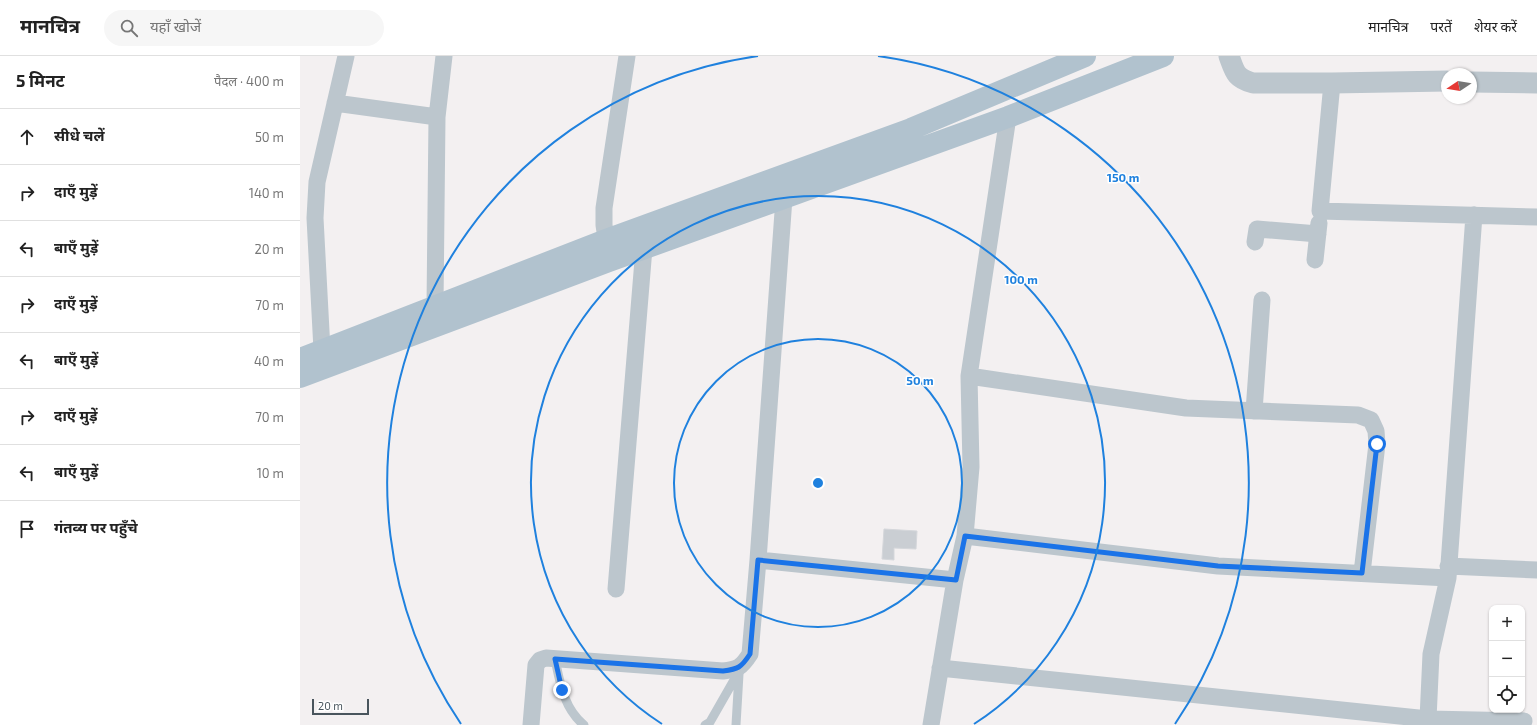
<!DOCTYPE html>
<html lang="hi">
<head>
<meta charset="utf-8">
<style>
	:root { --surface:#fff; --page:#f6f6f6; --text:#222; --muted:#767676; --line:#e0e0e0 }
	body { margin:0; font-family:"Exo 2","Noto Sans Devanagari",sans-serif; background:var(--page); color:var(--text) }
	.controls { position:absolute; right:12px; bottom:12px; display:grid; overflow:hidden; border-radius:8px; box-shadow:0 1px 3px #0004 }
	.controls button { width:36px; height:36px; display:grid; place-items:center; padding:0; border:0; border-bottom:1px solid var(--line); background:var(--surface); color:var(--text); font:20px sans-serif }
	.compass { position:absolute; left:1141px; top:12px; width:36px; height:36px; border-radius:50%; background:var(--surface); box-shadow:0 1px 3px #0004; rotate:258deg }
	.scale { position:absolute; left:12px; bottom:10px; width:57px; box-sizing:border-box; padding-left:4px; border:2px solid #49555d; border-top:0; font-size:11px; line-height:14px; white-space:nowrap; color:#49555d; -webkit-text-stroke:3px #fff; paint-order:stroke }
	.stop { position:absolute; width:12px; height:12px; margin:-9px; border:3px solid #1a73e8; border-radius:50%; background:#fff }
	.stop.end { background:#1a73e8; border-color:#fff; box-shadow:0 1px 4px #0008 }
	.list { margin:0; padding:0; list-style:none }
	h2 { display:flex; justify-content:space-between; align-items:center; height:52px; margin:0; padding:0 16px; font-size:17px }
	h2 small { font-size:13px; font-weight:400; color:var(--muted) }
	.list li { display:grid; grid-template-columns:26px 1fr auto; gap:12px; align-items:center; box-sizing:border-box; height:56px; padding:0 16px; border-top:1px solid var(--line) }
	.list b { display:block; font-size:15px; white-space:nowrap }
	.list em { font-size:13px; font-style:normal; color:var(--muted) }
	.icon { flex:none; width:22px; height:22px; fill:none; stroke:currentColor; stroke-width:2; stroke-linecap:round; stroke-linejoin:round }
	.map { position:relative; flex:none; width:1237px; height:669px; overflow:hidden }
	header { display:flex; align-items:center; gap:24px; box-sizing:border-box; height:56px; padding:0 20px; background:var(--surface); border-bottom:1px solid var(--line) }
	header strong { font-size:19px }
	nav { display:flex; gap:22px; margin-inline-start:auto; font-size:14px }
	.search { width:280px; height:36px; background:var(--page); display:flex; align-items:center; gap:10px; box-sizing:border-box; padding:0 14px; border-radius:22px; color:var(--muted); font-size:15px }
	main { display:flex }
	aside { flex:1; background:var(--surface) }
	.map>svg:first-child { display:block }
	.building { fill:#caced3; stroke:#d5d7db }
	.lines { fill:none; stroke-linecap:round; stroke-linejoin:round }
	.service { stroke:#bcc6cd; stroke-width:9 }
	.minor { stroke:#bcc6cd; stroke-width:17 }
	.tertiary { stroke:#bcc6cd; stroke-width:21 }
	.primary { stroke:#b1c2ce; stroke-width:22 }
	.route { stroke:#1a73e8; stroke-width:5 }
	.ring { fill:none; stroke:#1f81de; stroke-width:2 }
	.centre { fill:#1f81de; stroke:#fff; stroke-width:2 }
	.ring-label { font-size:12px; text-anchor:middle; font-weight:bold; fill:#1f81de; stroke:#fff; stroke-width:3; stroke-linejoin:round; paint-order:stroke }
</style>
</head>
<body>
<header>
<strong>मानचित्र</strong>
<div class="search"><svg class="icon" aria-label="search" viewBox="0 0 24 24"><circle cx="10" cy="10" r="6"/><path d="M15 15l6 6"/></svg>यहाँ खोजें</div>
<nav><a>मानचित्र</a><a>परतें</a><a>शेयर करें</a></nav>
</header>
<main>
<aside>
<h2>5 मिनट<small>पैदल · 400 m</small></h2>
<ul class="list">
<li><svg class="icon" aria-label="ahead" viewBox="0 0 24 24"><path d="M12 20V5M6 11l6-6 6 6"/></svg><div><b>सीधे चलें</b></div><em>50 m</em></li>
<li><svg class="icon" aria-label="right" viewBox="0 0 24 24"><path d="M7 20v-9h11M14 6l5 5-5 5"/></svg><div><b>दाएँ मुड़ें</b></div><em>140 m</em></li>
<li><svg class="icon" aria-label="left" viewBox="0 0 24 24"><path d="M17 20v-9H6M10 6l-5 5 5 5"/></svg><div><b>बाएँ मुड़ें</b></div><em>20 m</em></li>
<li><svg class="icon" aria-label="right" viewBox="0 0 24 24"><path d="M7 20v-9h11M14 6l5 5-5 5"/></svg><div><b>दाएँ मुड़ें</b></div><em>70 m</em></li>
<li><svg class="icon" aria-label="left" viewBox="0 0 24 24"><path d="M17 20v-9H6M10 6l-5 5 5 5"/></svg><div><b>बाएँ मुड़ें</b></div><em>40 m</em></li>
<li><svg class="icon" aria-label="right" viewBox="0 0 24 24"><path d="M7 20v-9h11M14 6l5 5-5 5"/></svg><div><b>दाएँ मुड़ें</b></div><em>70 m</em></li>
<li><svg class="icon" aria-label="left" viewBox="0 0 24 24"><path d="M17 20v-9H6M10 6l-5 5 5 5"/></svg><div><b>बाएँ मुड़ें</b></div><em>10 m</em></li>
<li><svg class="icon" aria-label="arrive" viewBox="0 0 24 24"><path d="M6 21V4h12l-3 4 3 4H6"/></svg><div><b>गंतव्य पर पहुँचे</b></div></li>
</ul>
</aside>
<div class="map">
<svg width="1237" height="669" viewBox="0 0 1237 669">
	<rect width="100%" height="100%" fill="#f3f0f1"/>
	<path class="building" d="M584,473L617,475L616,493L594,492V504L582,503Z"/>
	<g class="lines">
		<path class="service" d="M255,603C260,627 264,653 284,669
			M405,669L410,666L442,610
			M436,669L439,618"/>
		<path class="minor" d="M1032,27L1020,155L1237,161
			M35,47L137,61
			M1174,159L1148,522L1131,598L1128,663L1224,665
			M955,186L957,173L1018,178
			M308,196L304,169V152L327,0
			M1015,204L1019,167
			M135,250L137,61L144,0
			M22,294L15,162L17,126L46,0
			M669,320L886,352L1058,359L1071,364L1076,375L1077,388L1062,517
			M954,355L962,244
			M665,480L918,510L1148,522
			M458,504L655,524
			M1148,510L1237,514
			M316,533L344,192
			M640,612L1128,663
			M231,669L236,609L240,604L246,602L423,615C438,613 441,612 450,598L458,504L484,142
			M631,669L655,524L665,480L671,411L669,320L708,61"/>
		<path class="tertiary" d="M929,0C935,16 935,22 953,27H1032L1147,25
			M1171,26L1237,27"/>
		<path class="primary" d="M0,303L306,184L611,73L785,0
			M0,321L309,205L708,61L863,0"/>
	</g>
	<g class="lines">
		<path class="route" d="M262,634L255,603L423,615C438,613 441,612 450,598L458,504L656,524L665,480L918,510L1062,517L1077,388"/>
	</g>
	<g class="ring">
		<circle cx="518" cy="427" r="144"/>
		<path d="M362 668A287 287 0 1 1 674 668"/>
		<path d="M161 668A431 431 0 0 1 458 0M578 0A431 431 0 0 1 875 668"/>
	</g>
	<circle cx="518" cy="427" r="6" class="centre"/>
	<g class="ring-label">
		<text x="823" y="126">150 m</text>
		<text x="721" y="228">100 m</text>
		<text x="620" y="329">50 m</text>
	</g>
</svg>
<div class="controls">
<button>+</button>
<button>−</button>
<button><svg class="icon" aria-label="locate" viewBox="0 0 24 24"><circle cx="12" cy="12" r="6"/><path d="M12 2v4M12 18v4M2 12h4M18 12h4"/></svg></button>
</div>
<svg class="compass" viewBox="-18 -18 36 36"><path d="M0-13l5 13h-10z" fill="#e53935"/><path d="M0 13l5-13h-10z" fill="#767676"/></svg>
<div class="scale">20 m</div>
<div class="stop" style="left:1077px;top:388px"></div>
<div class="stop end" style="left:262px;top:634px"></div>
</div>
</main>
</body>
</html>
